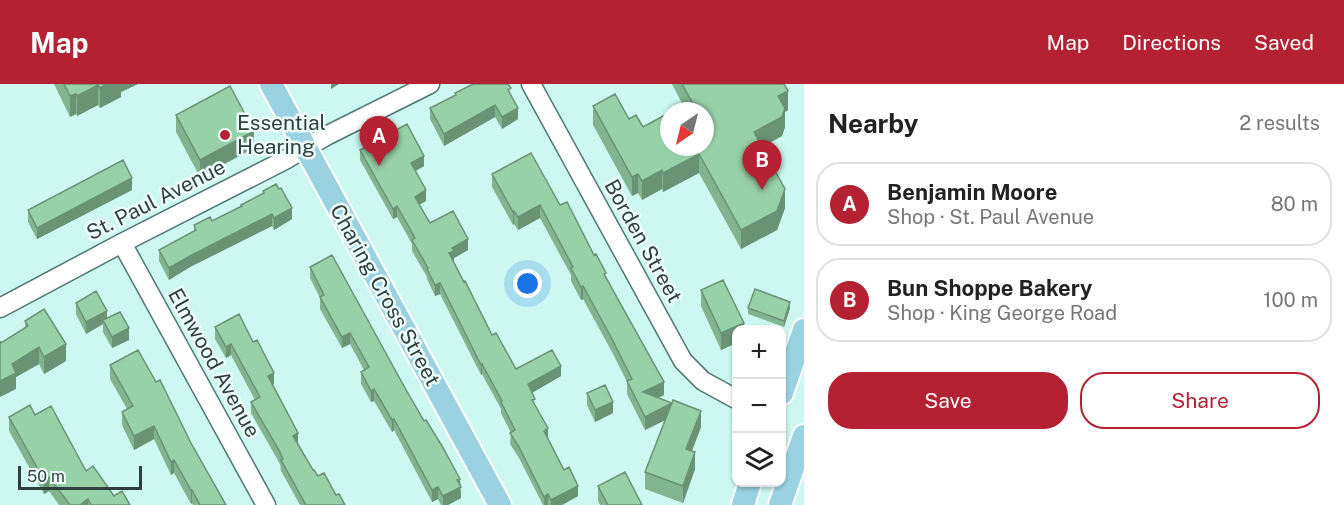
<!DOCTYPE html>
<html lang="en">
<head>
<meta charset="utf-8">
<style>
	:root { --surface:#fff; --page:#f6f6f6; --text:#222; --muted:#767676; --line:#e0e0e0; --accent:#b42132 }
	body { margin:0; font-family:"Public Sans",sans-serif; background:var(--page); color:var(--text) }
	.controls { position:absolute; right:18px; bottom:18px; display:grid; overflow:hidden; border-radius:12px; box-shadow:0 2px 4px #0004 }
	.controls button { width:54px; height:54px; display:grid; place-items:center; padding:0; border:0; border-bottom:2px solid var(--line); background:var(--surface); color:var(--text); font:30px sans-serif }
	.compass { position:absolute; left:660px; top:18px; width:54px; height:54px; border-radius:50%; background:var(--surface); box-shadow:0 2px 4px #0004; rotate:215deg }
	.scale { position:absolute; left:18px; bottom:15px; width:124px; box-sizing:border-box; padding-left:6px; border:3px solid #2e3f3d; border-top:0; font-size:16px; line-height:21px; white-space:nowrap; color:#2e3f3d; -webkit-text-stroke:4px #eefffc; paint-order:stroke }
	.you { position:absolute; left:528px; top:200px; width:21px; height:21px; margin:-15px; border:4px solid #fff; border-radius:50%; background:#1a73e8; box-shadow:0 0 0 9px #1a73e833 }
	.badge { display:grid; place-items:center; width:39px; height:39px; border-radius:50%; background:var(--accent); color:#fff; font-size:20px; font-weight:700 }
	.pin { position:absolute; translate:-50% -50px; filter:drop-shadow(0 2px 3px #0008) }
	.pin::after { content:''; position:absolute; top:32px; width:21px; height:18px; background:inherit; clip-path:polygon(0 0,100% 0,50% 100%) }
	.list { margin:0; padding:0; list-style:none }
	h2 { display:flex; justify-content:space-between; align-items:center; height:78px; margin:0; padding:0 24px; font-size:26px }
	h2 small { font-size:20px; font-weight:400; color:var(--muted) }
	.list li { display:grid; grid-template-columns:39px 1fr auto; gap:18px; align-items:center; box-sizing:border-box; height:84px; margin:0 12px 12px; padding:0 12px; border:2px solid var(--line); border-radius:24px }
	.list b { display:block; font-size:22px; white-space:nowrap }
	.list p { margin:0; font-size:20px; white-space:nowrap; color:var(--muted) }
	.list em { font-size:20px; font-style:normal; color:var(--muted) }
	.actions { display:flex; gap:12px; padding:18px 24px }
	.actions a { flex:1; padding:14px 0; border:2px solid var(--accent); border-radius:24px; text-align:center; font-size:21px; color:var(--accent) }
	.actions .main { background:var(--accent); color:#fff }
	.icon { flex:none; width:33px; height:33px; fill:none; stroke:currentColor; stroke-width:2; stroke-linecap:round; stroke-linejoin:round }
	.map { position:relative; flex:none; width:804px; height:421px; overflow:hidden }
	header { display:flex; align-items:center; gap:36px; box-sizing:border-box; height:84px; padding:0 30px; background:var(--accent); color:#fff }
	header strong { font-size:28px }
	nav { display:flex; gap:33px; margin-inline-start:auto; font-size:21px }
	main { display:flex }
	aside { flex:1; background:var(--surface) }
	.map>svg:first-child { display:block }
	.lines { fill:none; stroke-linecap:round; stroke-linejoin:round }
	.minor-casing { stroke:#4f7771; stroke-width:21 }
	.major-casing { stroke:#fff; stroke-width:26 }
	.minor { stroke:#fff; stroke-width:18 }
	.major { stroke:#9bd2e1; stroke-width:22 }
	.wall { fill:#82b490 }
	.shaded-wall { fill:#6a9275 }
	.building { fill:#97d1a7; stroke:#6a9275; stroke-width:1.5 }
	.poi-dot { fill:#b42132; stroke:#eefffc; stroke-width:2 }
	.labels { text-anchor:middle; stroke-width:5; stroke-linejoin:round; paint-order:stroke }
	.poi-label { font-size:21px; fill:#2e3f3d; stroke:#eefffc; text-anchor:start }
	.street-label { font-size:21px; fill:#2e3f3d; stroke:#eefffc }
</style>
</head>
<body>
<header>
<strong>Map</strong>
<nav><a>Map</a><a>Directions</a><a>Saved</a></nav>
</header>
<main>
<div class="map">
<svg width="804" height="421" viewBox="0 0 804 421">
	<rect width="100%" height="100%" fill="#ccf8f1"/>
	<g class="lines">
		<defs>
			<path id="minor" d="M531,0L683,277L703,297L736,315
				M122,159L266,421
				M0,224L122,159L285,76L328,51L430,0"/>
			<path id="major" d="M271,0L500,421
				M782,309L804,246
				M743,421L750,398
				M780,421L804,352"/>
		</defs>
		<use href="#minor" class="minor-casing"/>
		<use href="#major" class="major-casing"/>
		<use href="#minor" class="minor"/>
		<use href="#major" class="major"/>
	</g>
	<path class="wall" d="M54,0H138L121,8V13L100,24L98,21L77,32L76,30L70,33Z
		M672,0H784L788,26L785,28V43L782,52L762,63L785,124L777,146L741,165L699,89L663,108L662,105L642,116L638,109L632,112L593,41V22L629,35L643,43L669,63H705V27H686Z
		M455,9L511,10L518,35L502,45L495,33L444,62L430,35V24L455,11Z
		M176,31L254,64L200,93L176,48Z
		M360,66L424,82L416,87L426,117L419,121L430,139L468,166L454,174L453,178L492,251L516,285L561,292L532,309L535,322L548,355L578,412L562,421H543L519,374L510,360L511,349L501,329V325L482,290L481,291L440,210L435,212L427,195V193L412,167V160L397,133L393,135L360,76Z
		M492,90L560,121L594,171L606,192L664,311L658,314L701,343L692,367L695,385L683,419L645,405V388L665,336L645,346L627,310V298L612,268L583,215L581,216L571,197V191L540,134L518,146L514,140L513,141L492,103Z
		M132,106L37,155L28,138V126Z
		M263,107L292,135L274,146L272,142L190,183L169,196L159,177V166L194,147V141L212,137L241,123V121L263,110Z
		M310,183L405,304L460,395L461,414L448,421H441L438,415L432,418L394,346L392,348L374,317L371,318L361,300V288L364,286L350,260L342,264L320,225V214L310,194Z
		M701,206L744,246H736V259L721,266L701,222Z
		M76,219L107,234L129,256L112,264L103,248V240L86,250L76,230Z
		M748,224H790L784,243L748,230Z
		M25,237L66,277L44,290L39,280L16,293V305L1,259L25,244Z
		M215,243L274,300L273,301L298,359L313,386L345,421H300L281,387L280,380L251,329V318L255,316L231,271L226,274L215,255Z
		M110,281L156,298L226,421H193L192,419L191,420L174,389L171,391L154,355L134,366L122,341V328L127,325L110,295Z
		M587,309L613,329L595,338L587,321Z
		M35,331L86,387L114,412L130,421H59L49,407L44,410L9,347V333Z
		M598,402L642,421H600L598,417Z"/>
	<path class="shaded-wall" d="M107,0H138L121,8V13L100,24V4Z
		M331,0H339L331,5Z
		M98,1V21L77,32V12Z
		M788,7V26L785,28V43L782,52L754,67V48L778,12Z
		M76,10V30L70,33V12Z
		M495,21V33L444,62V50Z
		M518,24V35L502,45V33Z
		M254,47V64L200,93V76Z
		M699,70V89L663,108V89Z
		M424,72V82L411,89V79Z
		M662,86V105L642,116V97Z
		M638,90V109L632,112V93Z
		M132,94V106L37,155V144Z
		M785,105V124L777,146L741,165V146Z
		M426,106V117L415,123V113Z
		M540,121V134L518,146V133Z
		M397,122V133L393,135V125Z
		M292,124V135L274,146V134Z
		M514,127V140L513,141V128Z
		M272,130V142L190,183L169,196V184L190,172Z
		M468,155V166L454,174V177L449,180V169L452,164Z
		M440,199V210L435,212V201Z
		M583,202V215L581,216V203Z
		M790,218V224L784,243V237Z
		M107,227V239L103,236V240L86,250V238Z
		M744,239V246H736V259L721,266V249Z
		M129,244V256L112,264V253Z
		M350,249V260L342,264V253Z
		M66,260V277L44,290V273Z
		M231,260V271L226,274V263Z
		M39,263V280L16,293V305L0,313V297L12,280Z
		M482,280V290L481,291V281Z
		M561,282V292L528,311V300Z
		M274,289V300L268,304V292Z
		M664,298V311L643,321V308Z
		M374,305V317L371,318V307Z
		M613,318V329L595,338V326Z
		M672,319V333L645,346V333Z
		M701,327V343L686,382V365Z
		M394,335V346L392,348V336Z
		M154,342V355L134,366V352Z
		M548,344V355L544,347Z
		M298,349V361L293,352Z
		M695,368V385L683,419V402Z
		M174,376V389L171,391V378Z
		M49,393V407L44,410V396Z
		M460,395L461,414L448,421H443V412L457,396Z
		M578,402V412L562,421H551V416Z
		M438,403V415L432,418V406Z
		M191,406H192V419L191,420Z
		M548,410V421H544V413Z
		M88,415V421H80Z"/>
	<path class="building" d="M64,0H107L100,4L98,1L77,12L76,10L70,12Z
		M473,0H508L511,4L508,6L518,24L502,33L495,21L444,50L430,24L456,11L455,9Z
		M682,0H784L788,7L778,12L785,24L782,33L754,48L785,105L777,127L741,146L699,70L663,89L662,86L642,97L638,90L632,93L593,22L615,10L629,35L636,31L643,43L667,30L669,32V63H705V27H697Z
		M230,2L254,47L200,76L176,31Z
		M407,40L424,72L411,79L426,106L415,113L430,139L453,127L468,155L452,164L454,167L449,169L464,198L465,197L492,251L496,249L516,285L552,266L561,282L528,300L535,315L532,316L548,344L544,347L564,386L569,383L578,402L551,416L548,410L544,413L519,363L510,349L515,346L501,318L502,317L482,280L481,281L440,199L435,201L427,185L428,184L412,156L415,154L397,122L393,125L360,66Z
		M531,69L560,121L567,118L594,171L596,170L606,189L604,190L664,298L643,308L672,319L645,333L627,297L632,295L612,255L583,202L581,203L571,184L573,183L540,121L518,133L514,127L513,128L492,90Z
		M123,76L132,94L37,144L28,126Z
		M276,100L279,105L281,104L292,124L274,134L272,130L190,172L169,184L159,166L196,146L194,141L210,133L212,137L242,122L241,121L264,109L263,107Z
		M332,171L405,304L424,337L426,336L442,362L460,395L457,396L461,403L443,412L438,403L432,406L394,335L392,336L374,305L371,307L361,288L369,283L350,249L342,253L320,213L324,211L310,183Z
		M723,196L744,239L721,249L701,206Z
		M755,205L790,218L784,237L748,224Z
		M96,207L107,227L86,238L76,219Z
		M44,225L66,260L44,273L39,263L12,280L16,289L0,297V257L1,259L28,242L25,237Z
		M120,228L129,244L112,253L103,236Z
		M239,230L253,258L257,256L274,289L268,292L298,349L293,352L313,386H314L318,392L324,389L336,411L339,410L345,421H306L281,376L283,375L280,368L251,318L260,313L231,260L226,263L215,243Z
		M138,266L156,298L160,296L191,359L226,421H200L192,406H191L174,376L171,378L154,342L134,352L122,328L133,322L110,281Z
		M605,301L613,318L595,326L587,309Z
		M673,316L701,327L686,365L695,368L683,402L645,388Z
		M30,321L35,331L51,322L86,387L93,382L114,412L122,407L130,421H91L88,415L80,421H70L49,393L44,396L9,333Z
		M625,388L642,421H608L598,402Z"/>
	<circle class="poi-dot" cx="225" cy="51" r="6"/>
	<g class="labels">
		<g class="poi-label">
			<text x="237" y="46">Essential<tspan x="237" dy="24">Hearing</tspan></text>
		</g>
		<g class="street-label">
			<text transform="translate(156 116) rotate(-27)" y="7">St. Paul Avenue</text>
			<text transform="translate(643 157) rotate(61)" y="7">Borden Street</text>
			<text transform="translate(385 211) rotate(61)" y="7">Charing Cross Street</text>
			<text transform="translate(214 279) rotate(61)" y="7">Elmwood Avenue</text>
		</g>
	</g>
</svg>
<div class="controls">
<button>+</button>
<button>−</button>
<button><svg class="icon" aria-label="layers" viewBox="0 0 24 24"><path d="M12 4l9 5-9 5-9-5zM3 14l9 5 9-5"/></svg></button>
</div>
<svg class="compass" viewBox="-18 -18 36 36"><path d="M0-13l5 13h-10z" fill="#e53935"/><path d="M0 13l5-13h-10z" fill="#767676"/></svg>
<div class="scale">50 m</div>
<div class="you"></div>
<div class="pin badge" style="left:379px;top:82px">A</div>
<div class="pin badge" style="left:762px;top:106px">B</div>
</div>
<aside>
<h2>Nearby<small>2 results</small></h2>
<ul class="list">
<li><span class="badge">A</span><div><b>Benjamin Moore</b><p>Shop · St. Paul Avenue</p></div><em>80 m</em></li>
<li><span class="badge">B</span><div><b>Bun Shoppe Bakery</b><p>Shop · King George Road</p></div><em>100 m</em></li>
</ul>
<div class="actions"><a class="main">Save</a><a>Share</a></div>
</aside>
</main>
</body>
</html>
